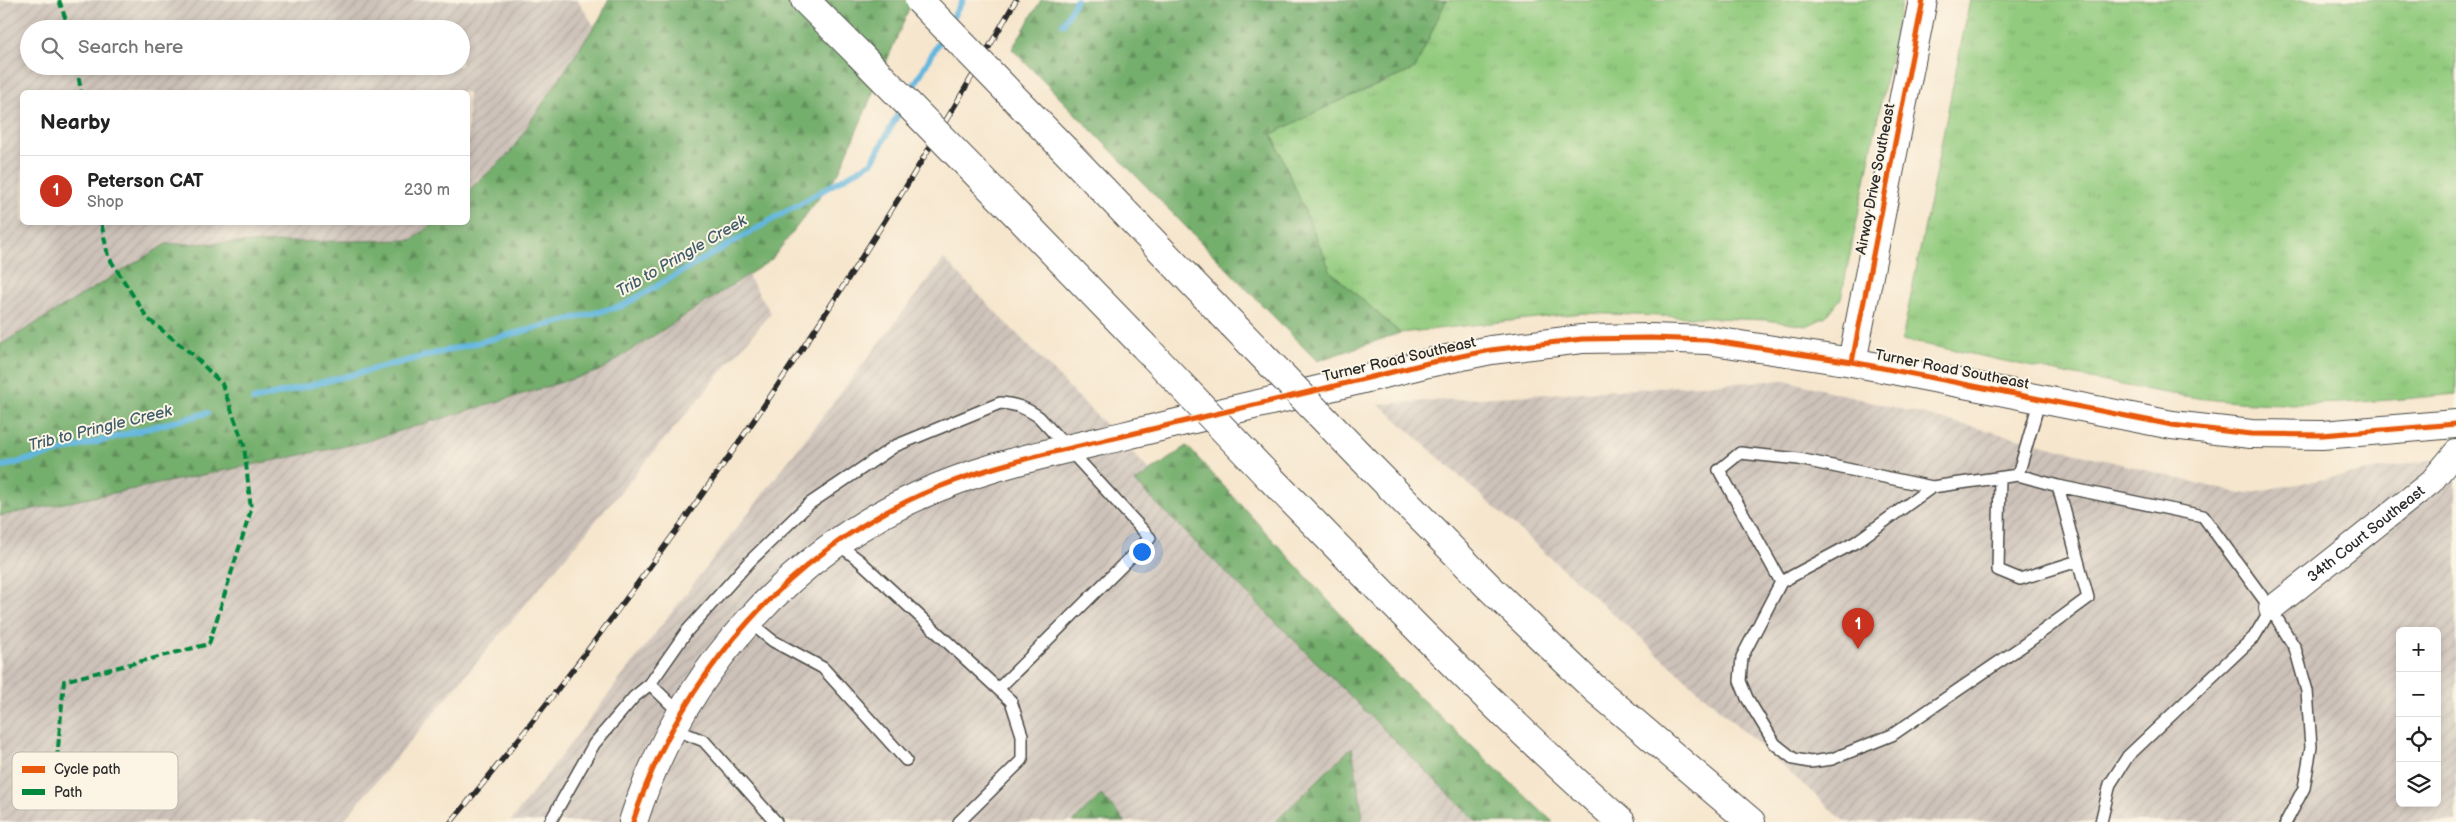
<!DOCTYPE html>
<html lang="en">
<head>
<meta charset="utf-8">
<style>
	:root { --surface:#fff; --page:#f2f2f2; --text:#222; --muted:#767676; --line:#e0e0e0; --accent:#c8321e }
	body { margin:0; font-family:"Balsamiq Sans",sans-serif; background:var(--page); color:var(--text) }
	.controls { position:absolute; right:15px; bottom:15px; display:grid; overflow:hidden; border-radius:8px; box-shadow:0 2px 8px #0003 }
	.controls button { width:45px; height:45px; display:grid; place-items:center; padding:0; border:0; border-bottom:1px solid var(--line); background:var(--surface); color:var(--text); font:25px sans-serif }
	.you { position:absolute; left:1141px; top:551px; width:18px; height:18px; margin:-12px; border:4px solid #fff; border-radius:50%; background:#1a73e8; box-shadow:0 0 0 8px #1a73e833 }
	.badge { display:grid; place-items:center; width:32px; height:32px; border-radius:50%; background:var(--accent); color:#fff; font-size:16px; font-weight:700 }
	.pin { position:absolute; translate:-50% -41px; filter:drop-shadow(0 1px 2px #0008) }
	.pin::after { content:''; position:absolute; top:26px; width:18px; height:15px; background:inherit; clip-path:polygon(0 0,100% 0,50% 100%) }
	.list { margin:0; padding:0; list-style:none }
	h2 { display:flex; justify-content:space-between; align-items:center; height:65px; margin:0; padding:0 20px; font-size:21px }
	h2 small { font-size:16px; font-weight:400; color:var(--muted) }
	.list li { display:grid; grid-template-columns:32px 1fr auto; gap:15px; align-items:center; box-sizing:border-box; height:70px; padding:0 20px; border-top:1px solid var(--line) }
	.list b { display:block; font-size:19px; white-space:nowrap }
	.list p { margin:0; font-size:16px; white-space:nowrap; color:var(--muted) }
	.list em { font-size:16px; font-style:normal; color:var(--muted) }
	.icon { flex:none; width:28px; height:28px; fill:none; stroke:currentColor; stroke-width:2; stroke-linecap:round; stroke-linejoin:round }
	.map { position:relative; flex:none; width:2456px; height:822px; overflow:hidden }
	.search { position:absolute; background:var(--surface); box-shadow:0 2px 8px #0003; left:20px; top:20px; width:450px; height:55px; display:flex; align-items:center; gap:12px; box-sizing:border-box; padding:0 18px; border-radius:28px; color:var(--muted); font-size:19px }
	.panel { position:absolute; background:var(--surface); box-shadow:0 2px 8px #0003; left:20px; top:90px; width:450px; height:135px; border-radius:8px }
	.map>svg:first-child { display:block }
	.industrial { fill:url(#industrial-furrows); fill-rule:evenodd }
	.grass { fill:url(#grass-tufts); stroke:#5e7b54 }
	.forest { fill:url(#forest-firs); stroke:#506d4c }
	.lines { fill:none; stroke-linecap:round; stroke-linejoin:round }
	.stream { stroke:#63b7df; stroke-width:6 }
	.service-casing { stroke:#494743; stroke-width:14 }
	.minor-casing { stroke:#494743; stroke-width:26 }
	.tertiary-casing { stroke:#494743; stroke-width:30 }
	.secondary-casing { stroke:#494743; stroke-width:30 }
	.motorway-casing { stroke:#494743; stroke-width:30 }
	.service { stroke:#fff; stroke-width:11 }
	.minor { stroke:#fff; stroke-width:24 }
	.tertiary { stroke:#fff; stroke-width:28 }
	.secondary { stroke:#fff; stroke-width:28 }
	.motorway { stroke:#fff; stroke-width:28 }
	.rail-casing { stroke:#2b2b2b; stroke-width:5.5 }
	.rail { stroke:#fcf5e5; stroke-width:4; stroke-dasharray:11; stroke-linecap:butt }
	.motorway-bridge-casing { stroke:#494743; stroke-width:30; stroke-linecap:butt }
	.motorway-bridge { stroke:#fff; stroke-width:28 }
	.quiet { stroke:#00873e; stroke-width:4; stroke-dasharray:8 4; stroke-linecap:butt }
	.cycleway-casing { stroke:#fcf5e5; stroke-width:8 }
	.cycleway { stroke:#e8590c; stroke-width:5 }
	.labels { text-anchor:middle; stroke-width:4; stroke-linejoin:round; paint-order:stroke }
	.street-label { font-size:15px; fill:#2b2b2b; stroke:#fcf5e5 }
	.water-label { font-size:16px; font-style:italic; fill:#3f5c6a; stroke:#fcf5e5 }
	.key { fill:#fcf5e5; stroke:#bdb8ad; stroke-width:1 }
	.key-label { font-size:14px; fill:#2b2b2b }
</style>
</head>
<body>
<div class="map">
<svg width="2456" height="822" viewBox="0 0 2456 822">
	<defs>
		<pattern id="industrial-furrows" width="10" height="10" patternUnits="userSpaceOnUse" patternTransform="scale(1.25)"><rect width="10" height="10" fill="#cdc2b9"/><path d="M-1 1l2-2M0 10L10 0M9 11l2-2" fill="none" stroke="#b0a79f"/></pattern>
		<pattern id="grass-tufts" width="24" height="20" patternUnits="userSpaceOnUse" patternTransform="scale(1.25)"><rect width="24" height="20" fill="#92cb7e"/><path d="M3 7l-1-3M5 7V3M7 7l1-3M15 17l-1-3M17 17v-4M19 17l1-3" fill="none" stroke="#7eae6d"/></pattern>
		<pattern id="forest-firs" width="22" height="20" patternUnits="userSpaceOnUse" patternTransform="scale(1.25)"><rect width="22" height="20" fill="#75af6d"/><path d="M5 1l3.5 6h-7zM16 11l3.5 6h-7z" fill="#608f5a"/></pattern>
	</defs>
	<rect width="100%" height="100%" fill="#fcf5e5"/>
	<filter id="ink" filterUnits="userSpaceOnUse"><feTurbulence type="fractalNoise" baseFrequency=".02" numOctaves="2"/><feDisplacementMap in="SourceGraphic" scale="10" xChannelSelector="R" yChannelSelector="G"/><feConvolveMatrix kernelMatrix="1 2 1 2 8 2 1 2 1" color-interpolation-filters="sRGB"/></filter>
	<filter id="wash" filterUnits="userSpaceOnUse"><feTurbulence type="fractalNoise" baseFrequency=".0096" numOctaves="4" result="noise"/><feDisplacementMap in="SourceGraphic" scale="20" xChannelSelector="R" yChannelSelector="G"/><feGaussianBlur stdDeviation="1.12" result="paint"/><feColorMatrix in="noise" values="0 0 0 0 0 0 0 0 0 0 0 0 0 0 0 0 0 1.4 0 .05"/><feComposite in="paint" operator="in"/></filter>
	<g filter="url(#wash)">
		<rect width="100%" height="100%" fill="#f6e6cd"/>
		<path class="industrial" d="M0,0H578L771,313L342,822H0ZM29,29H461V66H29ZM22,92H468V222H22Z
			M944,259L1492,822H510Z
			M1785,380L2241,494L2456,455V822H1845L1379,404ZM2400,631H2437V803H2400Z"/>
		<path class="grass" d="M1446,0H1902L1841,298L1826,317L1806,326L1766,320L1582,313L1400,333L1331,272L1272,134L1330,105L1415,69Z
			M1970,0H2456V394C2366,403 2275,410 2184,396C2090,381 1996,358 1902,340Z"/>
		<path class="forest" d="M608,0H913L839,172L771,260L599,371L360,443L0,516V345L166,244L413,240L432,223L468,222V191L509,154L602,15Z
			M1041,0H1446L1415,69L1330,105L1272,134L1331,272L1400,333L1317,361L1012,49Z
			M1187,446L1399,678L1553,822H1477L1135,482Z
			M1352,747L1363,817L1359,822H1275Z
			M1101,795L1126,822H1073Z"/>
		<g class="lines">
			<path class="stream" d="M950,22L963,0
				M1063,24L1076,0
				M908,96L943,35
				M253,400L622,306L872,162L902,107
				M0,467L207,413"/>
		</g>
	</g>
	<g filter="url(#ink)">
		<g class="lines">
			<defs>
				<path id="service" d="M2000,478L1998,570L2020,579L2078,561
					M2058,486L2203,516L2271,609L2295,648L2307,691L2311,747L2304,788L2286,822
					M1932,487L1856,542L1781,582L1719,470L1740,453L1799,459L1932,487L2018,475
					M838,544L860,561L1011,701L1022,735V760L959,822
					M1781,582L1742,657L1740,681L1747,698L1775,744L1794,759L1810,762L1832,759L1892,735L2021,647L2088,598L2058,486L2018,475L2040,399
					M748,621L773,641L823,668L906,760
					M650,684L680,713
					M674,729L704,741L776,822
					M550,822L594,744L634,697L650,684L687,631L749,562L809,504L895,446L1000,403C1016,404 1026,408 1039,417L1150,538L998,689
					M2101,822L2110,784L2128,756L2254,637L2271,609"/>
				<g id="minor">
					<path id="s1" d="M2271,609L2431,482L2456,452"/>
				</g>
				<path id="tertiary" d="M1852,362L1923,0"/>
				<path id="secondary" d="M633,822C680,674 794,545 939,487C998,463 1062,450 1123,436C1225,411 1327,389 1428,363L1491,350L1582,339L1650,338L1707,340L1852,362L2172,425L2251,434L2322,435L2456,424"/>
				<path id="motorway" d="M805,0L859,54
					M1065,150L1232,324
					M1020,218L1142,344
					M1360,456L1488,586L1594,688L1751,822
					M1268,476C1384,594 1497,713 1621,822"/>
			</defs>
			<use href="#service" class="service-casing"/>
			<use href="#minor" class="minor-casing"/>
			<use href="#tertiary" class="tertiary-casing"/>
			<use href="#secondary" class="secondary-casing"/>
			<use href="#motorway" class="motorway-casing"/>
			<use href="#service" class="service"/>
			<use href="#minor" class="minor"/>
			<use href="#tertiary" class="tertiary"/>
			<use href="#secondary" class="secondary"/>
			<use href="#motorway" class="motorway"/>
			<defs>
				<path id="rail" d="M451,822C532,726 607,626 681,524C802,356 914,181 1016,0"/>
			</defs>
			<use href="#rail" class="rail-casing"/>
			<use href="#rail" class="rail"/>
			<defs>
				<path id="motorway-bridge" d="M919,0L1065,150
					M859,54L1020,218
					M1232,324L1360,456
					M1142,344L1268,476"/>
			</defs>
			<use href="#motorway-bridge" class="motorway-bridge-casing"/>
			<use href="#motorway-bridge" class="motorway-bridge"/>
			<path class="quiet" d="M59,0L69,29
				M77,66L81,92
				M56,771L64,681L209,644L251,510L244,445L222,384L192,354L148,319L108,256L101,222"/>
			<defs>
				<path id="cycleway" d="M1852,362L1923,0
					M633,822C680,674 794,545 939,487C998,463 1062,450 1123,436C1225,411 1327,389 1428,363L1491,350L1582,339L1650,338L1707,340L1852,362L2172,425L2251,434L2322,435L2456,424"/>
			</defs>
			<use href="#cycleway" class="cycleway-casing"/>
			<use href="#cycleway" class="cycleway"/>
		</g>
	</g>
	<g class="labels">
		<g class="street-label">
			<text transform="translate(1875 179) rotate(-79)" y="5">Airway Drive Southeast</text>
			<text transform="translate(1399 359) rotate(-13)" y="5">Turner Road Southeast</text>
			<text transform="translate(1952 369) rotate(11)" y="5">Turner Road Southeast</text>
			<text dy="5" stroke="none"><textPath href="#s1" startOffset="121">34th Court Southeast</textPath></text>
		</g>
		<g class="water-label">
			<text transform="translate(681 255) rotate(-30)" y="6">Trib to Pringle Creek</text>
			<text transform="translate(100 427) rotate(-14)" y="6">Trib to Pringle Creek</text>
		</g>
	</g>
	<rect x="12" y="752" width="166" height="58" rx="8" class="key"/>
	<rect x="22" y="766" width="23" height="7" fill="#e8590c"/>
	<rect x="22" y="789" width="23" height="6" fill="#00873e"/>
	<g class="key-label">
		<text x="54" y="774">Cycle path</text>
		<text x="54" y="797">Path</text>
	</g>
</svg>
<div class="controls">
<button>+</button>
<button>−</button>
<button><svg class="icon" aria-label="locate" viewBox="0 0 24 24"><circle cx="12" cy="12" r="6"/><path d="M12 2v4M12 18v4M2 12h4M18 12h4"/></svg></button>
<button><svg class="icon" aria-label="layers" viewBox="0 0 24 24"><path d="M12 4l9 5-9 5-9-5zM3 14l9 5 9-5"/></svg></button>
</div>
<div class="you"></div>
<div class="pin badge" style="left:1858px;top:649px">1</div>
<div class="search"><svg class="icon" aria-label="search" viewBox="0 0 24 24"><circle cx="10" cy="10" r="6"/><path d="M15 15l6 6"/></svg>Search here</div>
<section class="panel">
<h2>Nearby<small></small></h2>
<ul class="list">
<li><span class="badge">1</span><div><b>Peterson CAT</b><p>Shop</p></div><em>230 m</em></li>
</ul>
</section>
</div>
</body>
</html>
